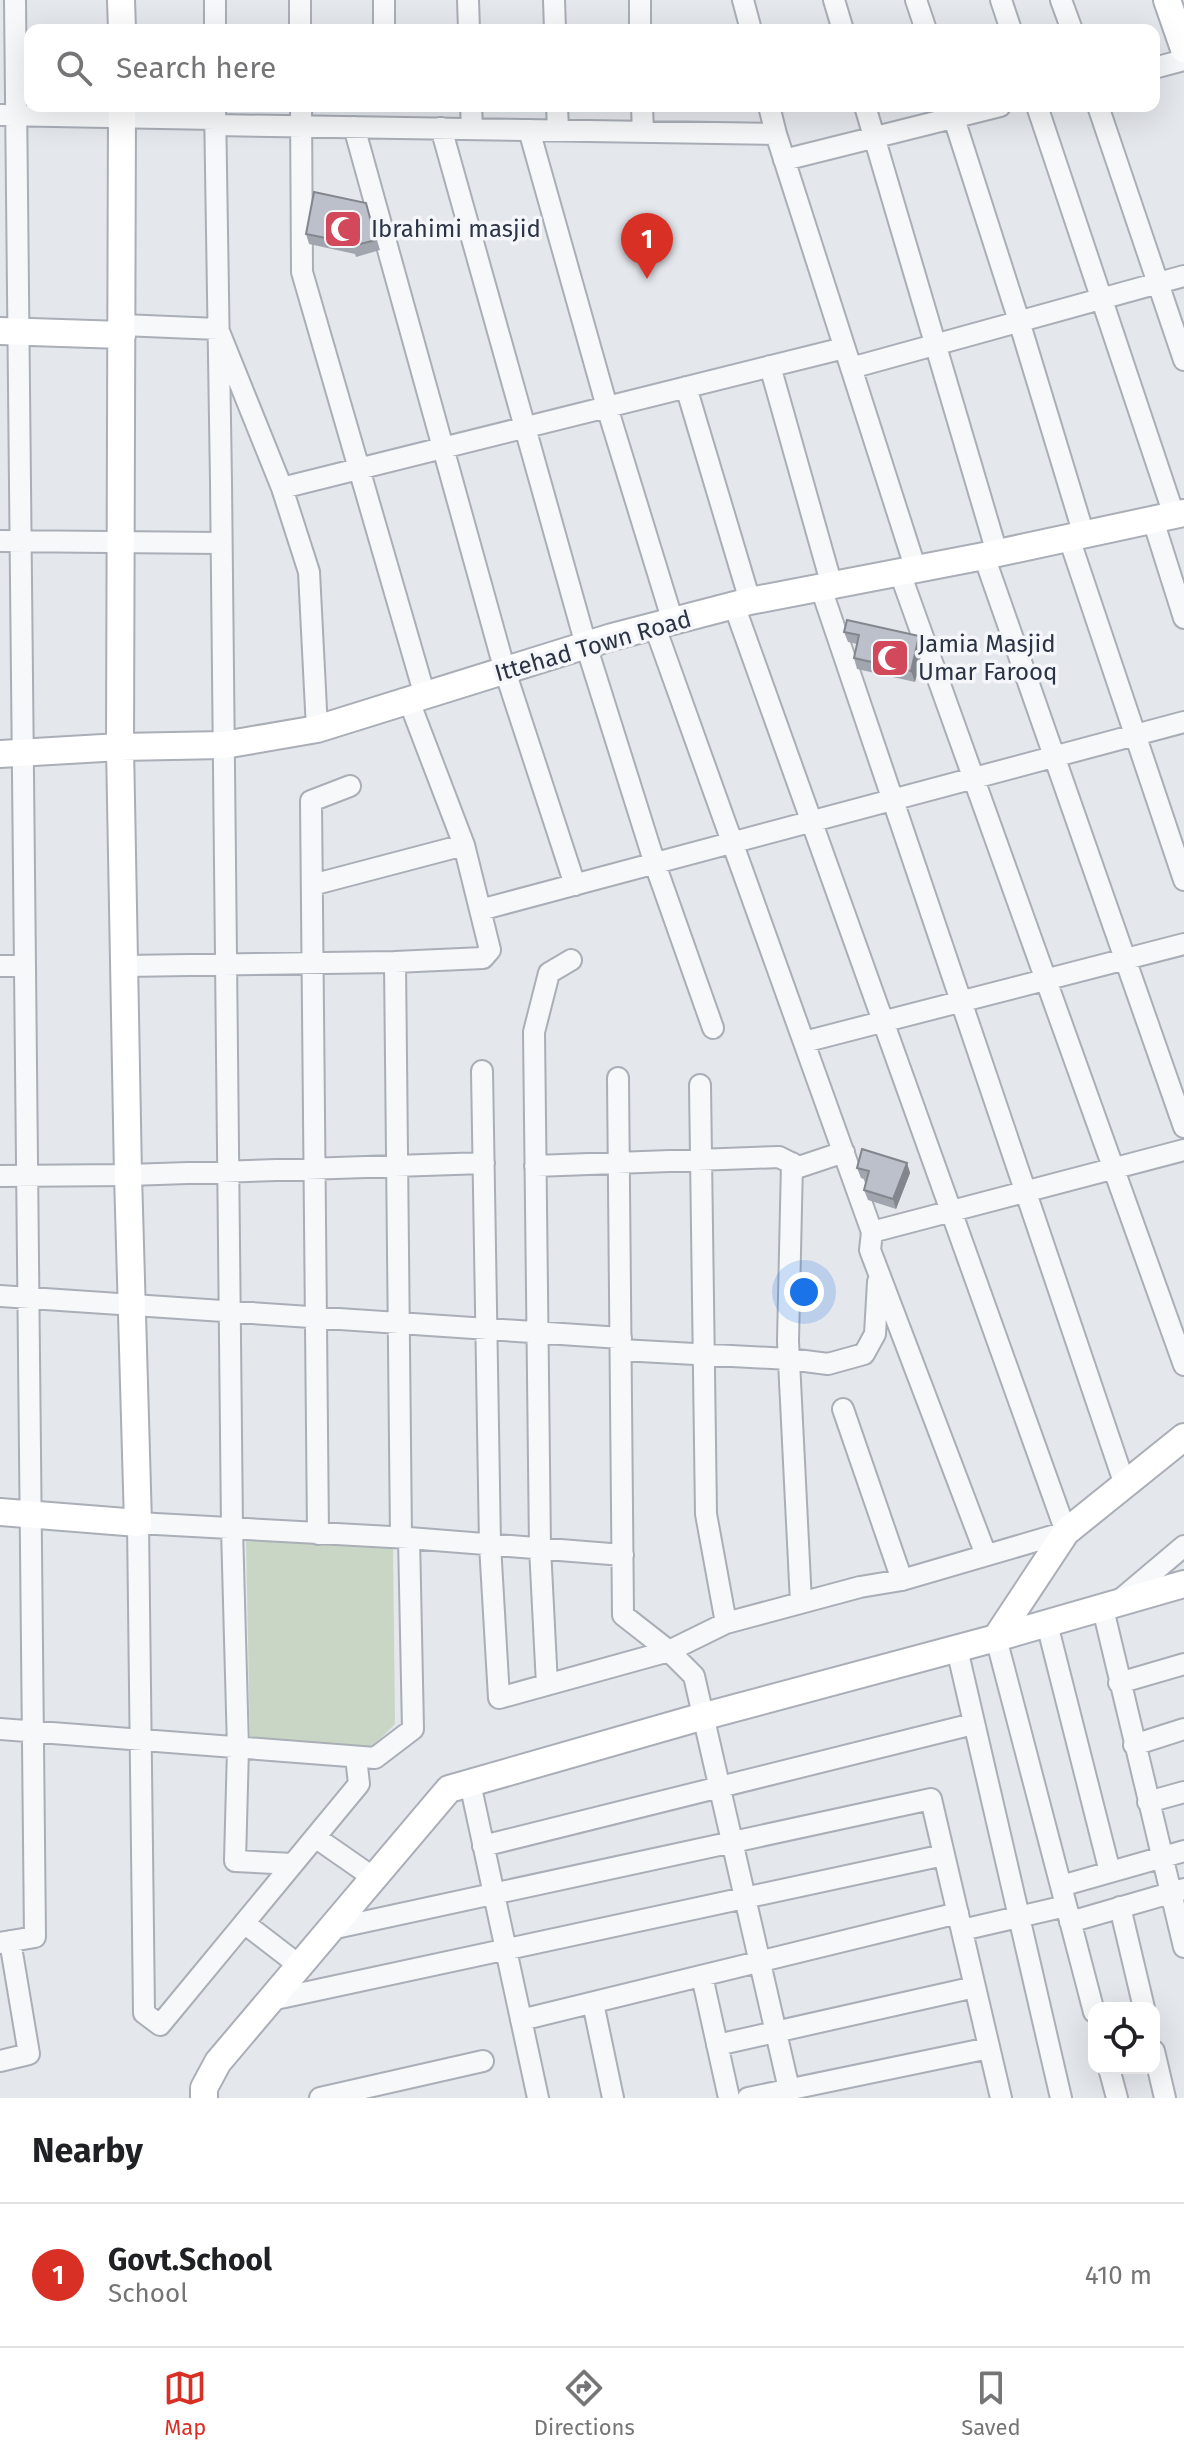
<!DOCTYPE html>
<html lang="en">
<head>
<meta charset="utf-8">
<style>
	:root { --surface:#fff; --page:#f2f2f2; --text:#202124; --muted:#757577; --line:#e0e0e0; --accent:#d93025 }
	body { margin:0; font-family:"Fira Sans",sans-serif; background:var(--page); color:var(--text) }
	.controls { position:absolute; right:24px; bottom:24px; display:grid; overflow:hidden; border-radius:16px; box-shadow:0 8px 32px #0002 }
	.controls button { width:72px; height:72px; display:grid; place-items:center; padding:0; border:0; border-bottom:2px solid var(--line); background:var(--surface); color:var(--text); font:40px sans-serif }
	.you { position:absolute; left:804px; top:1292px; width:28px; height:28px; margin:-20px; border:6px solid #fff; border-radius:50%; background:#1a73e8; box-shadow:0 0 0 12px #1a73e833 }
	.badge { display:grid; place-items:center; width:52px; height:52px; border-radius:50%; background:var(--accent); color:#fff; font-size:26px; font-weight:700 }
	.pin { position:absolute; translate:-50% -66px; filter:drop-shadow(0 2px 4px #0008) }
	.pin::after { content:''; position:absolute; top:42px; width:28px; height:24px; background:inherit; clip-path:polygon(0 0,100% 0,50% 100%) }
	.list { margin:0; padding:0; list-style:none }
	h2 { display:flex; justify-content:space-between; align-items:center; height:104px; margin:0; padding:0 32px; font-size:34px }
	h2 small { font-size:26px; font-weight:400; color:var(--muted) }
	.list li { display:grid; grid-template-columns:52px 1fr auto; gap:24px; align-items:center; box-sizing:border-box; height:144px; padding:0 32px; border-top:2px solid var(--line) }
	.list b { display:block; font-size:30px; white-space:nowrap }
	.list p { margin:0; font-size:26px; white-space:nowrap; color:var(--muted) }
	.list em { font-size:26px; font-style:normal; color:var(--muted) }
	.icon { flex:none; width:44px; height:44px; fill:none; stroke:currentColor; stroke-width:2; stroke-linecap:round; stroke-linejoin:round }
	.map { position:relative; flex:none; width:1184px; height:2098px; overflow:hidden }
	.search { position:absolute; background:var(--surface); box-shadow:0 8px 32px #0002; left:24px; right:24px; top:24px; height:88px; display:flex; align-items:center; gap:20px; box-sizing:border-box; padding:0 28px; border-radius:16px; color:var(--muted); font-size:30px }
	.sheet { height:248px; background:var(--surface) }
	nav { display:flex; justify-content:space-around; align-items:center; box-sizing:border-box; height:112px; border-top:2px solid var(--line); background:var(--surface); font-size:22px; color:var(--muted) }
	nav a { display:grid; justify-items:center; gap:4px }
	nav .on { color:var(--accent) }
	.map>svg:first-child { display:block }
	.green { fill:#c9d6c5 }
	.lines { fill:none; stroke-linecap:round; stroke-linejoin:round }
	.street-casing { stroke:#a9aeb7; stroke-width:24 }
	.secondary-casing { stroke:#a9aeb7; stroke-width:30 }
	.street { stroke:#f7f8fa; stroke-width:20 }
	.secondary { stroke:#fff; stroke-width:26 }
	.wall { fill:#a1a5ae }
	.shaded-wall { fill:#83868d }
	.building { fill:#bbc0ca; stroke:#83868d; stroke-width:2 }
	.labels { text-anchor:middle; stroke-width:7; stroke-linejoin:round; paint-order:stroke }
	.poi-label { font-size:24px; fill:#2b3445; stroke:#f4f6f9; text-anchor:start }
	.street-label { font-size:24px; fill:#2b3445; stroke:#f4f6f9 }
</style>
</head>
<body>
<div class="map">
<svg width="1184" height="2098" viewBox="0 0 1184 2098">
	<rect width="100%" height="100%" fill="#e4e7ec"/>
	<path class="green" d="M246,1537L393,1548L395,1724L372,1747L250,1744Z"/>
	<g class="lines">
		<defs>
			<path id="street" d="M300,0V30
				M384,0V30
				M468,0L469,30
				M554,0L555,30
				M640,0V30
				M743,0L751,30
				M834,0L843,30
				M916,0L926,30
				M1001,0L1011,30
				M1061,0L1072,30
				M215,30V0
				M1154,68L1184,60
				M215,106L221,482L232,1529L238,1748L235,1861L293,1864
				M301,106L302,272L425,696
				M471,106L472,129
				M557,106L558,130
				M642,106L643,132
				M769,106L776,134L916,570
				M865,106L997,553
				M950,106L1019,321L1084,535
				M1037,106L1174,515
				M1098,106L1184,360
				M0,115L215,119
				M215,125L776,134
				M354,127L505,671L575,885
				M441,128L586,645L655,864L713,1028
				M529,130L607,407L673,622
				M784,160L1000,106
				M122,325L218,329L282,488L309,572L317,729
				M770,366L832,586
				M851,368L1184,276
				M686,387L750,601
				M282,488L844,348
				M1153,520L1184,618
				M1069,538L1184,880
				M0,541L220,543
				M984,556L1184,1127
				M900,573L1184,1365
				M821,588L1125,1485
				M655,627L872,1232L870,1250L986,1555
				M312,885L464,845
				M480,910L1184,722
				M0,966H25
				M124,966L395,962
				M804,1042L1184,944
				M482,1071L490,1545L499,1698L669,1651L726,1623L860,1587L902,1580L1066,1532L734,605
				M618,1078L623,1615L669,1651L694,1676L789,2089
				M700,1085L706,1514L726,1623
				M792,1163L788,1341L801,1603
				M535,1166L779,1157L799,1167L844,1152
				M0,1176L128,1175L484,1163
				M872,1232L1184,1150
				M0,1296L621,1338
				M621,1350L789,1359L828,1364L864,1354L875,1334L878,1282
				M843,1409L902,1580
				M318,1534L311,801L350,786
				M401,1538L395,962L483,958L490,950L464,845L409,701
				M1120,1600L1184,1546
				M1103,1609L1184,1947
				M1047,1624L1110,1872
				M996,1638L1094,2012
				M957,1649L1061,2098
				M1119,1683L1184,1664
				M547,1685L540,1548L534,1032L549,973L571,960
				M0,1729L375,1758L413,1729L409,1538
				M1134,1745L1184,1729
				M356,1757L359,1784L160,2025L144,2013L138,1523L409,1538L623,1555
				M470,1783L538,2098
				M1148,1802L1184,1792
				M315,1837L374,1878
				M483,1846L973,1724
				M1061,1886L1184,1851
				M1120,1907L1144,2008
				M1070,1922L1184,1889
				M244,1923L300,1966
				M331,1929L931,1799L1001,2098
				M962,1930L1066,1906
				M0,1943L35,1937L15,0
				M702,1976L729,2098
				M271,2000L944,1855
				M593,2003L613,2098
				M521,2020L958,1913
				M717,2045L975,1987
				M1154,2051L1165,2098
				M0,2061L29,2054L10,1941
				M1109,2068L1117,2098
				M320,2098L483,2061
				M748,2098L989,2048"/>
			<path id="secondary" d="M121,0L122,30
				M1167,0L1184,49
				M0,331L122,335
				M0,754L120,747L224,745L317,729L612,637L750,601L984,556L1184,513
				M0,1512L138,1523L128,1175L120,747L122,106
				M996,1638L1184,1584
				M204,2098V2088L218,2062L449,1789L690,1720L996,1638L1066,1532L1184,1437"/>
		</defs>
		<use href="#street" class="street-casing"/>
		<use href="#secondary" class="secondary-casing"/>
		<use href="#street" class="street"/>
		<use href="#secondary" class="secondary"/>
	</g>
	<path class="wall" d="M366,203L380,250L356,257L355,254L309,244L306,234Z
		M844,632L923,646L915,682L857,669L854,658L857,644L848,642Z
		M907,1163L910,1173L896,1209L868,1200L864,1190L867,1180L861,1178L857,1168Z"/>
	<path class="shaded-wall" d="M919,636L923,646L915,682L911,671Z
		M907,1163L910,1173L896,1209L893,1199Z"/>
	<path class="building" d="M314,192L366,203L376,240L352,246L351,243L306,234Z
		M847,620L919,636L911,671L854,658L859,635L844,632Z
		M862,1149L907,1163L893,1199L864,1190L869,1171L857,1168Z"/>
	<defs>
		<symbol id="mosque-square" viewBox="-11 -11 22 22"><rect x="-9" y="-9" width="18" height="18" rx="4" fill="#d1495b" stroke="#f4f6f9"/><path d="M3.5-4.9A6 6 0 1 0 3.5 4.9A5 5 0 1 1 3.5-4.9Z" fill="#fff"/></symbol>
	</defs>
	<g fill-rule="evenodd">
		<use href="#mosque-square" x="321" y="207" width="44" height="44"/>
		<use href="#mosque-square" x="868" y="636" width="44" height="44"/>
	</g>
	<g class="labels">
		<g class="poi-label">
			<text x="371" y="237">Ibrahimi masjid</text>
			<text x="918" y="652">Jamia Masjid<tspan x="918" dy="28">Umar Farooq</tspan></text>
		</g>
		<g class="street-label">
			<text transform="translate(593 646) rotate(-16)" y="8">Ittehad Town Road</text>
		</g>
	</g>
</svg>
<div class="controls">
<button><svg class="icon" aria-label="locate" viewBox="0 0 24 24"><circle cx="12" cy="12" r="6"/><path d="M12 2v4M12 18v4M2 12h4M18 12h4"/></svg></button>
</div>
<div class="you"></div>
<div class="pin badge" style="left:647px;top:279px">1</div>
<div class="search"><svg class="icon" aria-label="search" viewBox="0 0 24 24"><circle cx="10" cy="10" r="6"/><path d="M15 15l6 6"/></svg>Search here</div>
</div>
<section class="sheet">
<h2>Nearby<small></small></h2>
<ul class="list">
<li><span class="badge">1</span><div><b>Govt.School</b><p>School</p></div><em>410 m</em></li>
</ul>
</section>
<nav>
<a class="on"><svg class="icon" aria-label="map" viewBox="0 0 24 24"><path d="M3 6l6-2 6 2 6-2v14l-6 2-6-2-6 2zM9 4v14M15 6v14"/></svg>Map</a>
<a><svg class="icon" aria-label="directions" viewBox="0 0 24 24"><path d="M12 3l9 9-9 9-9-9zM9 14v-3h6M13 9l2 2-2 2"/></svg>Directions</a>
<a><svg class="icon" aria-label="saved" viewBox="0 0 24 24"><path d="M7 4h10v16l-5-4-5 4z"/></svg>Saved</a>
</nav>
</body>
</html>
